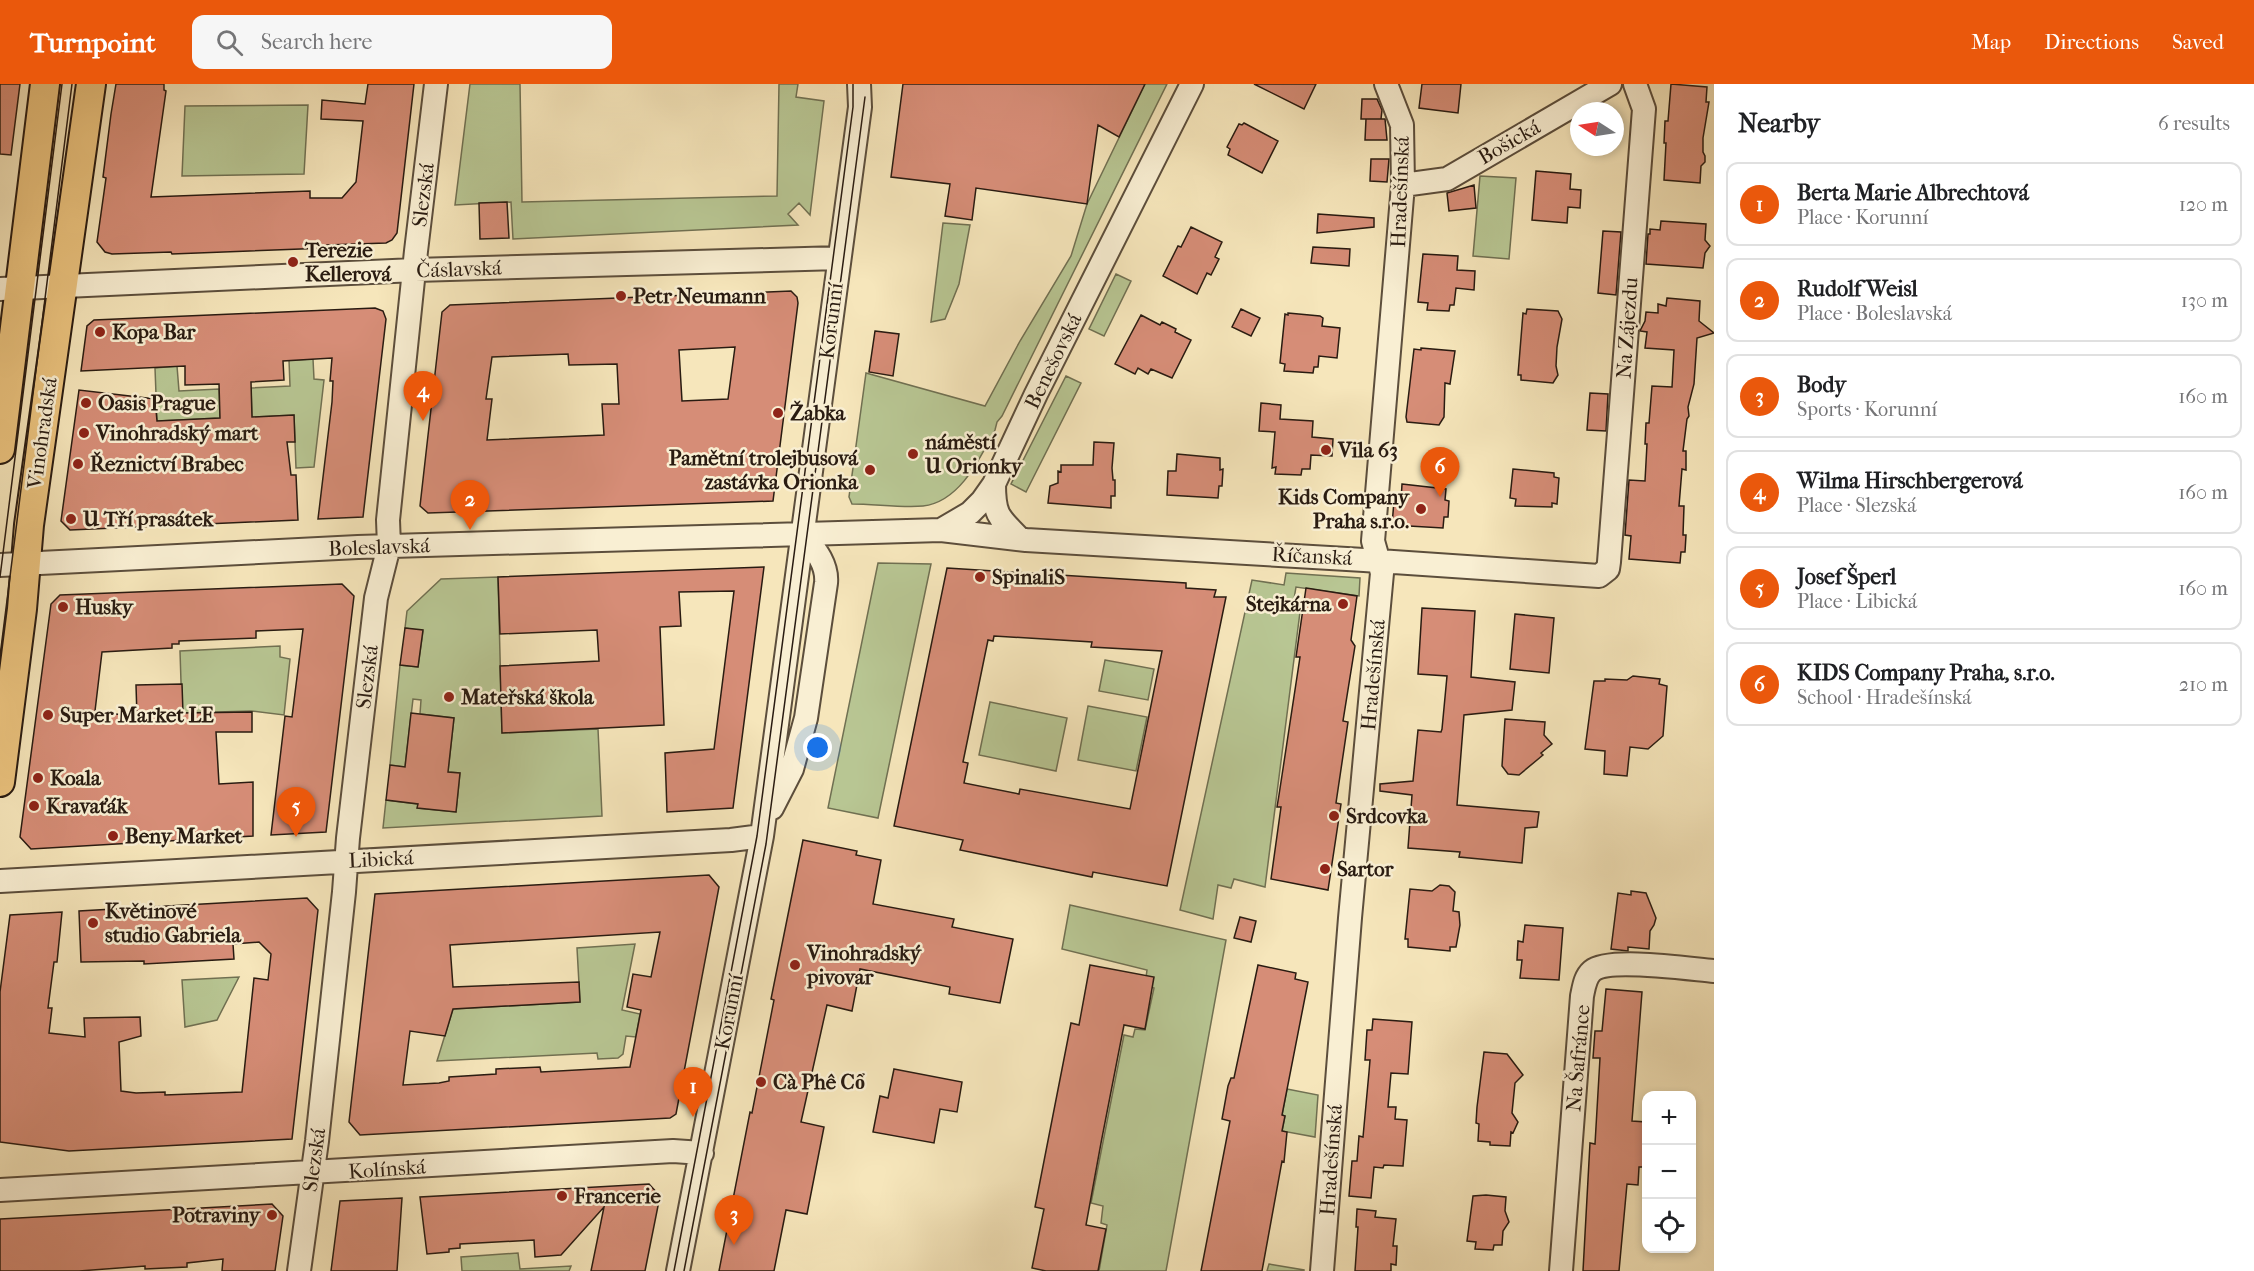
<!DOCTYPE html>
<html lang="en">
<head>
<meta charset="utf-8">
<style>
	:root { --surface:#fff; --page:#f6f6f6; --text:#202124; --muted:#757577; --line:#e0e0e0; --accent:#ea580c }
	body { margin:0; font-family:"IM FELL French Canon",serif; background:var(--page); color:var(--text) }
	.controls { position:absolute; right:18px; bottom:18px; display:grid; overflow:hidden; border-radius:12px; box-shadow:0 3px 9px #0003 }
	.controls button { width:54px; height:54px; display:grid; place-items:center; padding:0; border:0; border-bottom:2px solid var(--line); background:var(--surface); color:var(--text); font:30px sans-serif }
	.compass { position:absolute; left:1570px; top:18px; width:54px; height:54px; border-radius:50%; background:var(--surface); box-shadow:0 3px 9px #0003; rotate:282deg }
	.you { position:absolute; left:818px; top:664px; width:21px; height:21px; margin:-15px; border:4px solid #fff; border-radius:50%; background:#1a73e8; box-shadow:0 0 0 9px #1a73e833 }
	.badge { display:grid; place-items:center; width:39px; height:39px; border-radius:50%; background:var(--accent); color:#fff; font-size:20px; font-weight:700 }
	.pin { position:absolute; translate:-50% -50px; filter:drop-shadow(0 2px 3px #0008) }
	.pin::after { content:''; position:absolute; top:32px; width:21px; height:18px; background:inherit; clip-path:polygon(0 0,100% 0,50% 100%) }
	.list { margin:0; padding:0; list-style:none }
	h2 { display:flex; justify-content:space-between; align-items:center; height:78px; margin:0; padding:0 24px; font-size:26px }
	h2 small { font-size:20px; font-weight:400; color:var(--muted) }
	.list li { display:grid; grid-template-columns:39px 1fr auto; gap:18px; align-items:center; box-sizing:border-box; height:84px; margin:0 12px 12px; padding:0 12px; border:2px solid var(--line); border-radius:12px }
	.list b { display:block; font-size:22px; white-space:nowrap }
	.list p { margin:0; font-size:20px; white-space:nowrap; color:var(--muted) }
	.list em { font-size:20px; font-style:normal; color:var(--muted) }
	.icon { flex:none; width:33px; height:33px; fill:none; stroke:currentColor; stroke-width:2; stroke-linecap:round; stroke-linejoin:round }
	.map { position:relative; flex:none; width:1714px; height:1187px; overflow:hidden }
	header { display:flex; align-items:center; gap:36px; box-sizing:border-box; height:84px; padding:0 30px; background:var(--accent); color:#fff }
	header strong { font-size:28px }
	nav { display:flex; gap:33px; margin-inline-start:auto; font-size:21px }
	.search { width:420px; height:54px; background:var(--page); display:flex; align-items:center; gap:15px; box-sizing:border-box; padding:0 21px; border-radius:12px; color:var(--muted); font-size:22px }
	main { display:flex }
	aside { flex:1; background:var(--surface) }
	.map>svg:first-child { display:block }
	.green { fill:#b8c693; stroke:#707052; stroke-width:1.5 }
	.building { fill:#d68d77; stroke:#291b11; stroke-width:1.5; fill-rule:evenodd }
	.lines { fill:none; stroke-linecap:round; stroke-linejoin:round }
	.minor-casing { stroke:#5c4e3c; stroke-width:26 }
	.major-casing { stroke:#291b11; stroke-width:32 }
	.minor { stroke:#f9efd3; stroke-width:22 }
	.major { stroke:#ebc37e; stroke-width:28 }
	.tram { stroke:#291b11; stroke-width:1.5 }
	.poi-dot { fill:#8f2418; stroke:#f9efd3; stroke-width:2 }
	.labels { text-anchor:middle; stroke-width:5; stroke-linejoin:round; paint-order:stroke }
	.street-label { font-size:21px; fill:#291b11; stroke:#f9efd3 }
	.poi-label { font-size:21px; font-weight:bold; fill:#291b11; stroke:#f9efd3; text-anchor:start }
</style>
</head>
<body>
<header>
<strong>Turnpoint</strong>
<div class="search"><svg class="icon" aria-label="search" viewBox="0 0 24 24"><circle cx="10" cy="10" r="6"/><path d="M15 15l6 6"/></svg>Search here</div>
<nav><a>Map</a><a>Directions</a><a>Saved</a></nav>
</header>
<main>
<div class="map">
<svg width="1714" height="1187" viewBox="0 0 1714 1187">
	<rect width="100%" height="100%" fill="#f6e6bb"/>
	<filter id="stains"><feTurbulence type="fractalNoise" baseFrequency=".00333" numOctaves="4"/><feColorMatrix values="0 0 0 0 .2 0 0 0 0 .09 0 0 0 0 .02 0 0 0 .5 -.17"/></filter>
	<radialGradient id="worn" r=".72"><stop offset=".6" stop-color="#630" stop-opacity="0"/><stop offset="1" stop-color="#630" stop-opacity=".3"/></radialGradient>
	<path class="green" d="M470,0H520L522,118L777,112L779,0H798L796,13L824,17L810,131L799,119L788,130L798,141L513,155L511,118L455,121Z
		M1145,0H1167L1002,332L997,338L995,346C980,374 960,418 923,422C903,424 874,420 852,420L849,413L866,289L985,322L1020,257L1071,172L1087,120Z
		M308,21L304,90L182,92L185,22Z
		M1480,92L1516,94L1509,175L1473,172Z
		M943,139L970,141L959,200L945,235L931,238Z
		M1116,190L1131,197L1104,252L1089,245Z
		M313,275L314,295L324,296L314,383L296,384L294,331L252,333L251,304L290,302L289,276Z
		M177,282L179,307L219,305L220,334L157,337L155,284Z
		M1066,292L1081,299L1026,408L1011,400Z
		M878,479L931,480L878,734L828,724Z
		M1286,489L1360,494L1359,512L1296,503L1292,527L1300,528L1265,803L1234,795L1231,804L1218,801L1213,835L1180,826L1252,496L1284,501Z
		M498,493L502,649L598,645L602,732L383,744L386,716L418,720V724L456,728L460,689L448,688L454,634L420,630L421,616L413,615L405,683L390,681L400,581L418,583L423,547L405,544L407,527L441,495Z
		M280,562V573L290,575L284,631L251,627L182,629L180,567Z
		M1105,576L1154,585L1148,616L1099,607Z
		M990,618L1067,634L1056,687L979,671Z
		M1088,622L1147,633L1136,687L1078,676Z
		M1070,821L1226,856L1166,1187H1099L1107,1141L1101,1139L1103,1122L1091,1119L1124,951L1133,953L1135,945L1145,946L1154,904L1145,901L1147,886L1062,865Z
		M635,860L622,926L640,930L636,953L626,952L623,970L618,974L598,975L597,969L437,977L453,925L580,918L577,864Z
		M239,893L217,936L185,943L182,896Z
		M1287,1005L1318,1011L1315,1053L1282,1047L1285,1032L1282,1031Z
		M518,1169L520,1185L571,1182L569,1187H462L461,1173Z
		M1269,1180L1304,1186V1187H1267Z"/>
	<path class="building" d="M0,0H20L11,71L0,70Z
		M116,0H164V6L166,7L151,113L310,107V114H342L356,98L363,37L321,35L322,16L365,20L368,0H414L397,149L392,156L386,159L327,161V164L172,170L171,168L112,170L105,168L97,158L106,94L103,93L111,30Z
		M903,0H1145L1119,53L1098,41L1087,120L976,104L972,136L945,132L950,100L891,93Z
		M1254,0H1316L1304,25Z
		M1422,0H1461L1458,29L1419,24Z
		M1671,0L1707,3L1706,18H1709L1703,54V68L1705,72V78L1701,82L1700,99L1664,96L1666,59H1664L1665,37H1668Z
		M1362,15H1377L1382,26L1381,35H1361Z
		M1366,35H1385L1387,56H1365Z
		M1244,39L1278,57L1262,89L1228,71L1230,65L1227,63L1239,40L1242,41Z
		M1371,75H1389L1387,98L1370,97Z
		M1536,87L1571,90L1570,105L1581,106L1580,124L1568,123L1567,139L1532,136Z
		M1474,101L1476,124L1449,127L1447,109Z
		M507,118L509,154L480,155L479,119Z
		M1318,130L1374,134V143L1317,149Z
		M1661,137L1706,140L1705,156L1710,162L1705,169L1703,184L1646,180L1648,150H1650V145L1660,146Z
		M1191,143L1222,158L1215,173L1219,175L1211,191L1207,189L1197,210L1163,192L1178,162L1181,163Z
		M1603,147L1621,148L1616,211L1598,209Z
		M1313,163L1350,165L1349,182L1311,179Z
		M1423,170L1458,172L1457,186L1475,187L1474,206L1456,204L1454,221H1450L1449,227L1427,226L1428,219L1418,218Z
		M791,207L797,213L798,219L773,417L428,429L420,422L442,228L450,221ZM735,263L728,315L682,317L679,266ZM568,270L569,281L617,280L619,320H602L604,351L487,356L492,315H486L492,273Z
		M1667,214L1700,217L1699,237L1714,249L1697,254L1694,300L1688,323L1689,332L1687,335L1683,367H1686V386L1682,385L1679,422H1684L1683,451H1686L1685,468H1681L1680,479L1629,475L1631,452L1625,451L1629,396L1645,397L1647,360H1645L1646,339H1649L1652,302L1672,303L1674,266L1645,264L1647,248L1640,247L1645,237L1646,228L1658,229V220L1666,222Z
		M375,224L383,227L386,235L363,433L318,435L332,318L333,297H330L332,274L283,277L284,296L251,298L252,333L294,331L295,358H287L291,391H296L298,436L70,446L61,437L79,306L155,315L157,337L220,334L219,300L185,301V282L81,287L87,242L94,236Z
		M1241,225L1260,234L1251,252L1232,243Z
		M1527,225L1558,227L1562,235L1557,263L1556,282L1558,291L1553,299L1521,296V291H1518L1523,229L1526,230Z
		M1288,229L1320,232L1323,234L1322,242L1340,244L1337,274L1319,272L1318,283H1314L1313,289L1284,287L1285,280L1280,279L1285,230L1288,231Z
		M1141,231L1160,241L1162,238L1176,245L1175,248L1191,256L1172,294L1151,285L1148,290L1138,284L1135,290L1115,280Z
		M875,247L899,250L893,292L869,288Z
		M1421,264L1455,267L1450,300L1445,299L1444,333L1439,341L1407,338L1406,333L1414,265L1421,266Z
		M1590,309L1608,310L1606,347L1587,346Z
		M1261,319L1281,321L1280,335L1313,337L1312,353L1333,355L1332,372L1311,371L1310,385H1302L1301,391L1275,390L1276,383L1272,384L1275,348L1259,347Z
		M1094,358L1114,359L1112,384L1113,396H1115V412H1111V424L1048,419L1050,402L1058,399V387L1061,388V381H1093Z
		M1177,370L1220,374V386L1223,385L1222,402H1219L1218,414L1167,411L1168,387H1176Z
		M1513,385L1554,389V393L1559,394L1557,420L1552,419V423L1515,422L1516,415L1510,414Z
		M1402,400L1446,405L1445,416L1449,417L1448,433H1444L1443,444L1392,441L1394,417H1401Z
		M764,483L733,724L667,728L665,669L714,665L734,507L679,508L681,542L660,543L664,641L502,649L500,582L599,577L597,546L500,550L498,493Z
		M947,484L1186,499V504L1216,506L1214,513H1226L1167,802L1093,788L1092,793L960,766L963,756L894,742ZM994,552L1092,558L1091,563L1162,567L1130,725L1020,705L1019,710L964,699L968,679L963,678L988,556L993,557Z
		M342,500L354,512L326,748L271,751L285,632L292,633L303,545L256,547V554L179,557V560H172V564L102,568L95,627L137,633L136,601L182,600L183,629L252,628V648H216L219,700L253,698V752L31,765L20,753L51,520L60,511Z
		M1306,504L1357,512L1351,556L1355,562L1343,637L1348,638L1336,719L1341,720L1328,806L1271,795L1281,723H1277L1279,711L1300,573H1296Z
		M1422,524L1475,527L1471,593L1515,598L1512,626L1464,631L1457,721L1539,728L1537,743L1525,744L1522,779L1459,773L1460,768L1408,764L1412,711L1380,707V700L1413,697L1418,646L1441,648L1442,645L1447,592L1418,590Z
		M1515,530L1554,534L1549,589L1510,585Z
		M405,544L423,546L418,583L400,581Z
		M1633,592L1660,595L1659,600L1667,602L1663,652L1648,665L1630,663L1627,692L1604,690L1605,667L1585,665L1594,597H1605V595L1627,596Z
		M411,629L454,634L448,688L460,689L456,728L417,724L418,720L386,716L390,681L405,683Z
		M1505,635L1545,638L1544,651L1552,660L1541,669L1543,671L1519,691L1508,690L1502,682Z
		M803,756L857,767L856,771L881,776L873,820L954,835L952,843L1013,855L1000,919L949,910L950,903L860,885L852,927L827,921L801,1038L824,1043L807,1130L786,1126L774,1187H719L750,1028L752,1029L774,916L771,915Z
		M709,791L719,803L676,1030L670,1034L360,1051L349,1038L375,810ZM660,848L651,893L633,890L627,923L641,926L630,983L541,988L540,983L496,985V990L449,993V997L439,999L403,1001L410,947L445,952L453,925L580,918L579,898L453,903L450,861Z
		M1440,801L1449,802L1455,808L1453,827L1459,828L1460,841L1456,863H1450V867L1408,863V855H1405L1410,805L1432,807Z
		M1631,807L1646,809L1656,834L1654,841L1650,847L1649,865L1628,863V867L1611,865L1618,809L1631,811Z
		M307,814L318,826L292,1055L69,1067L0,1058V908L10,831L62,828L57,878H54L48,924H52L49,949L85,953L84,934L140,933L141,952L119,958L121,1007L136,1009L165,1008V1011L242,1008L254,894L268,896L271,870L259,858L233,860L234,875L144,880V877L81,878L79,827Z
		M1240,833L1256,837L1251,858L1234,854Z
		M1525,841L1563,844L1559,896L1520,894L1522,876H1517L1518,857L1523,858Z
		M1090,881L1154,893L1145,945L1124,941L1101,1059L1086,1141L1106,1145L1098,1187H1046L1032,1184L1044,1125L1035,1123L1071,939L1079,941Z
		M1258,881L1296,889L1295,895L1308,898L1282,1031L1285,1032L1282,1047L1287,1048L1284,1078L1282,1077L1262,1187H1201L1230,1037L1222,1035L1228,1002L1231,994H1234Z
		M1606,905L1642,908L1632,1037L1646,1038L1644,1070L1643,1083H1639L1638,1101L1627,1100L1619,1187H1583L1590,1059L1595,1060L1600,974H1593L1595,947H1602Z
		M1373,935L1412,938L1408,990L1391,989L1388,1023H1396L1395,1035L1407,1036L1403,1082L1384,1081L1383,1084L1374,1083L1371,1114L1349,1112L1352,1077H1357L1359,1052L1363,1053L1369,988L1370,976H1365L1367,946H1372Z
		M1484,968L1507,970L1523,991L1515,999L1512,1029L1518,1038L1513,1049L1511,1048L1510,1062L1490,1061V1058L1478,1057L1479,1040L1476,1039L1477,1023Z
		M894,985L962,998L957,1028L940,1025L934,1059L873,1048L880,1012L888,1014Z
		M649,1100L660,1112L645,1187H591L604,1123L561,1171L535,1173L534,1156L460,1160V1164L449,1165V1168L427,1170L420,1113Z
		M1486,1111L1506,1113L1505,1127L1509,1138L1503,1147L1502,1161H1494L1493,1166L1475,1165L1476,1158L1467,1157L1473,1112Z
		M402,1114L397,1187H331L340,1117Z
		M272,1120L283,1132L275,1187H222L223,1175L187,1179V1183L145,1185V1182L79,1187H0V1135Z
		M1357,1125L1376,1127L1375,1133L1396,1135L1393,1162H1397L1396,1181L1391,1180V1187H1355L1358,1143H1356Z"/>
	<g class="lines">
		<defs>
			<path id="minor" d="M1403,101L1447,95L1610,0
				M0,205L415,186L839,174
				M994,400C994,430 998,433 1019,454
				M941,446L1026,456L1364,476L1599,492L1608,485L1609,478L1644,25L1635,0
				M0,481L358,463L941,446L970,429L982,417L994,400L1036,310L1192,0
				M772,724L792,685L806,634L826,499C828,480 814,464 803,450
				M0,797L731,756L762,752
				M0,1106L673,1067L702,1069
				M299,1187L317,1057L344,808L348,754L376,514L389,462L388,436L416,167L436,0
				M678,1187L762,752L860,23L859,0
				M1322,1187L1350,834L1382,489L1373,457L1403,101L1402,41L1386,0
				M1561,1187L1582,912C1584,903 1585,893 1592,887C1609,873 1690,885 1714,887"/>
			<path id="major" d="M0,365L45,0
				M0,698L22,525L29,441L91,0"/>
		</defs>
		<use href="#minor" class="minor-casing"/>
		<use href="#major" class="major-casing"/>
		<use href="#minor" class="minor"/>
		<use href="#major" class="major"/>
		<path class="tram" d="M0,493L62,0
			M0,572L72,0
			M674,1187L757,752L853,23V0
			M684,1187L766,760L865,13"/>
	</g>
	<g class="poi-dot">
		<circle cx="293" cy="178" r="6"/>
		<circle cx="621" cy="212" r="6"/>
		<circle cx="100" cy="248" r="6"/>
		<circle cx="86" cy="319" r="6"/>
		<circle cx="778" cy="329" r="6"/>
		<circle cx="84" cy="349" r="6"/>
		<circle cx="1326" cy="366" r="6"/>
		<circle cx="913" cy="370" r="6"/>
		<circle cx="78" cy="380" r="6"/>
		<circle cx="870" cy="386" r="6"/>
		<circle cx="1421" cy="425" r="6"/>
		<circle cx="71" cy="435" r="6"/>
		<circle cx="980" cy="493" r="6"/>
		<circle cx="1343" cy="520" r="6"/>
		<circle cx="63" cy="523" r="6"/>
		<circle cx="449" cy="613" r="6"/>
		<circle cx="48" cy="631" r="6"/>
		<circle cx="38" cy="694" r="6"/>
		<circle cx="34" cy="722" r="6"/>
		<circle cx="1334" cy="732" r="6"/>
		<circle cx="113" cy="752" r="6"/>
		<circle cx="1325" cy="785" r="6"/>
		<circle cx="93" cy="839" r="6"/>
		<circle cx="795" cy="881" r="6"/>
		<circle cx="761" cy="998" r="6"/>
		<circle cx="562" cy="1112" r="6"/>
		<circle cx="272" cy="1131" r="6"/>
	</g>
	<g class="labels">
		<g class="street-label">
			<text transform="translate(1509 58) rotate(-30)" y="7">Bošická</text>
			<text transform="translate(1400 108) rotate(-88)" y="7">Hradešínská</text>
			<text transform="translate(423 111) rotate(-83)" y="7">Slezská</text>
			<text transform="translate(459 185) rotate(-2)" y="7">Čáslavská</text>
			<text transform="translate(831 237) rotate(-83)" y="7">Korunní</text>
			<text transform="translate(1627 244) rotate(-86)" y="7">Na Zájezdu</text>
			<text transform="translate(1053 277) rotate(-64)" y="7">Benešovská</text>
			<text transform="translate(42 349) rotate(-82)" y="7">Vinohradská</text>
			<text transform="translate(379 463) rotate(-2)" y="7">Boleslavská</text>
			<text transform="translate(1312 472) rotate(3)" y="7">Říčanská</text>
			<text transform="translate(1373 591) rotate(-85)" y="7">Hradešínská</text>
			<text transform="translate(367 593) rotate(-83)" y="7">Slezská</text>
			<text transform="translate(381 775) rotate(-3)" y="7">Libická</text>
			<text transform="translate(729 928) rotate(-79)" y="7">Korunní</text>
			<text transform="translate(1578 974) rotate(-85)" y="7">Na Šafránce</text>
			<text transform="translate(314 1076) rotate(-82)" y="7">Slezská</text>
			<text transform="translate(1331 1076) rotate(-86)" y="7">Hradešínská</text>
			<text transform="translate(387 1085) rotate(-4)" y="7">Kolínská</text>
		</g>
		<g class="poi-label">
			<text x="305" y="173">Terezie<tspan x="305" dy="24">Kellerová</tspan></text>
			<text x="633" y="219">Petr Neumann</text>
			<text x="112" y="255">Kopa Bar</text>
			<text x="98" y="326">Oasis Prague</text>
			<text x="790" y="336">Žabka</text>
			<text x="96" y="356">Vinohradský mart</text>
			<text x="925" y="365">náměstí<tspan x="925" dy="24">U Orionky</tspan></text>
			<text x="1338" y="373">Vila 63</text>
			<text x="858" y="381" text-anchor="end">Pamětní trolejbusová<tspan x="858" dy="24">zastávka Orionka</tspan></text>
			<text x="90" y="387">Řeznictví Brabec</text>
			<text x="1409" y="420" text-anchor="end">Kids Company<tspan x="1409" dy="24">Praha s.r.o.</tspan></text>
			<text x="83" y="442">U Tří prasátek</text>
			<text x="992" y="500">SpinaliS</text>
			<text x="1331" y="527" text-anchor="end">Stejkárna</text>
			<text x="75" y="530">Husky</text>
			<text x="461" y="620">Mateřská škola</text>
			<text x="60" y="638">Super Market LE</text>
			<text x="50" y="701">Koala</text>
			<text x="46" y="729">Kravaťák</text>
			<text x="1346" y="739">Srdcovka</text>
			<text x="125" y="759">Beny Market</text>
			<text x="1337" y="792">Sartor</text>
			<text x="105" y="834">Květinové<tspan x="105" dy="24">studio Gabriela</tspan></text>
			<text x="807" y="876">Vinohradský<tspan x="807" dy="24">pivovar</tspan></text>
			<text x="773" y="1005">Cà Phê Cổ</text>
			<text x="574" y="1119">Francerie</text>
			<text x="260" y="1138" text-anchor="end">Potraviny</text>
		</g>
	</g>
	<rect width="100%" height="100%" filter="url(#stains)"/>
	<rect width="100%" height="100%" fill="url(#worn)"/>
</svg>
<div class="controls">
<button>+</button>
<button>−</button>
<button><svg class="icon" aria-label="locate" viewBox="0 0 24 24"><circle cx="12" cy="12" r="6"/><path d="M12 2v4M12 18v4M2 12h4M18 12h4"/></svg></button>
</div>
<svg class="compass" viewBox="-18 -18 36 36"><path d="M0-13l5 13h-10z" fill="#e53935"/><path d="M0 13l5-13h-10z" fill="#757577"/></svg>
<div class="you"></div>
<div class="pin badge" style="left:693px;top:1033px">1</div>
<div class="pin badge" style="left:470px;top:446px">2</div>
<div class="pin badge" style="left:734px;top:1161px">3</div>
<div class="pin badge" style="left:423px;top:337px">4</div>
<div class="pin badge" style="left:296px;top:753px">5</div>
<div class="pin badge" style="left:1440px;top:413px">6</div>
</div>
<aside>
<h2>Nearby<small>6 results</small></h2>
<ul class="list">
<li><span class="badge">1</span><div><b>Berta Marie Albrechtová</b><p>Place · Korunní</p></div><em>120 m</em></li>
<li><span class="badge">2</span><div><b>Rudolf Weisl</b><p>Place · Boleslavská</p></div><em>130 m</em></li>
<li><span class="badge">3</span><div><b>Body</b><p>Sports · Korunní</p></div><em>160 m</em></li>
<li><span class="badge">4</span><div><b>Wilma Hirschbergerová</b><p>Place · Slezská</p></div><em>160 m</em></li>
<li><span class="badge">5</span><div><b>Josef Šperl</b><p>Place · Libická</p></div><em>160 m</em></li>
<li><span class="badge">6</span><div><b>KIDS Company Praha, s.r.o.</b><p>School · Hradešínská</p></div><em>210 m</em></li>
</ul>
</aside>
</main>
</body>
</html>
